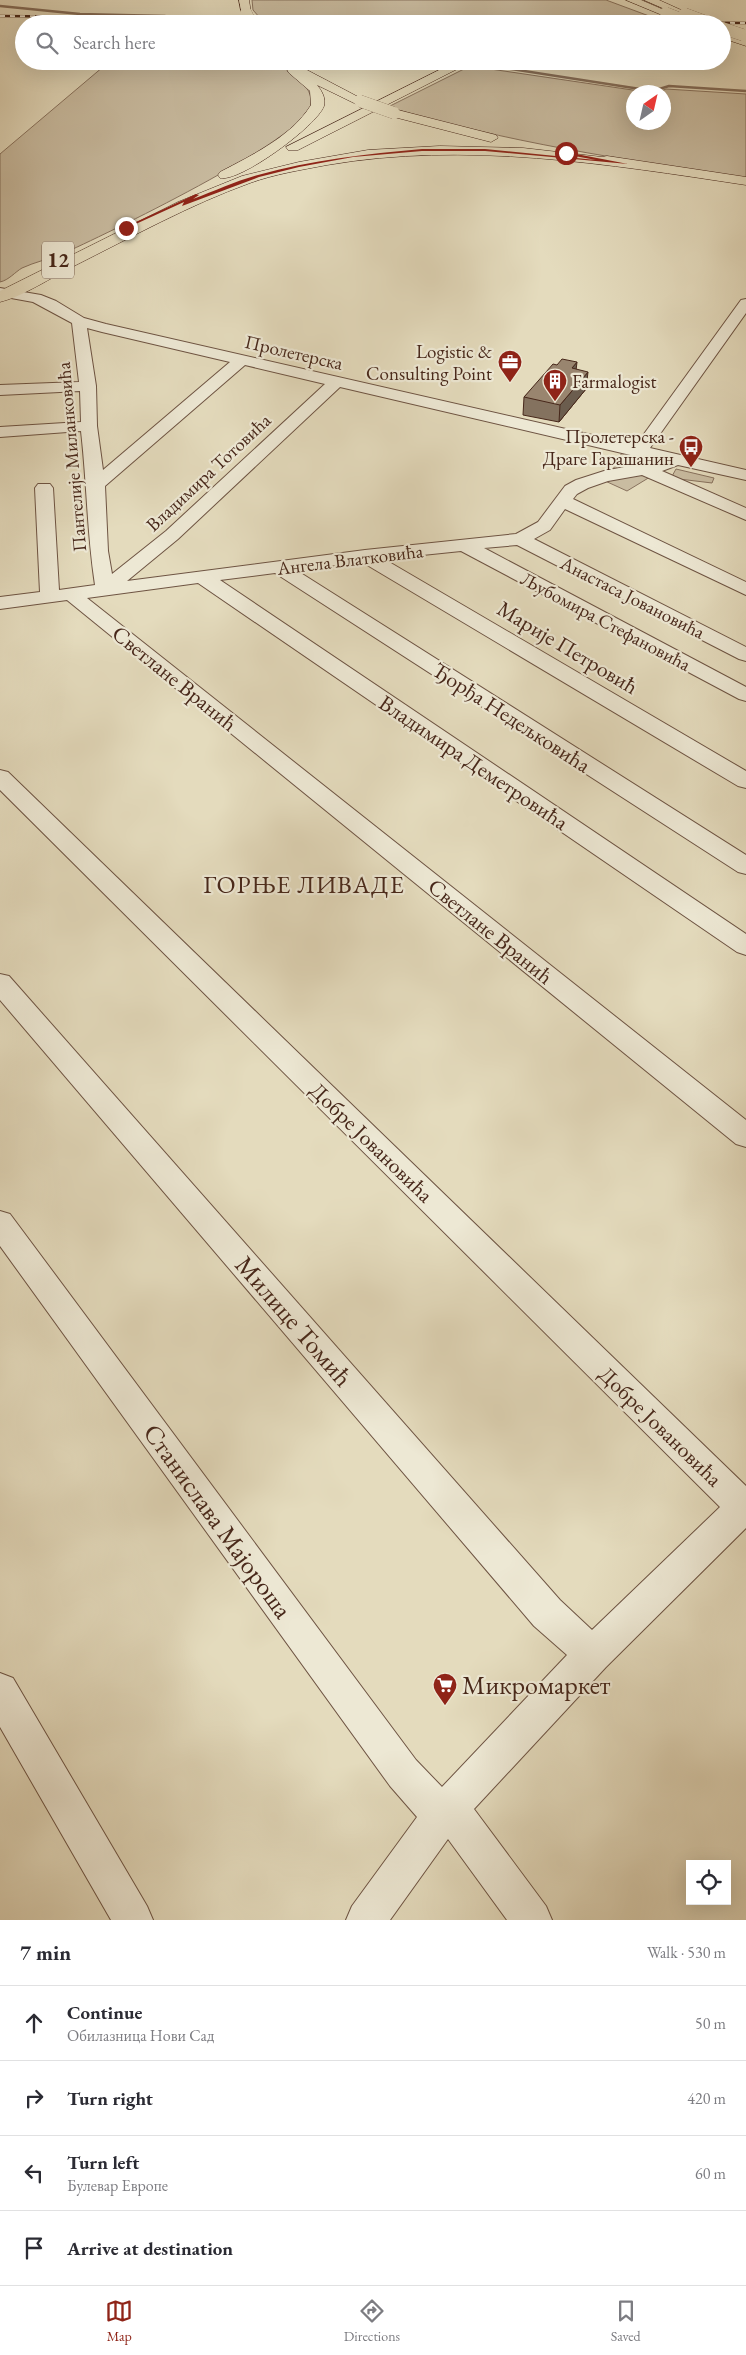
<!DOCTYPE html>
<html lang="en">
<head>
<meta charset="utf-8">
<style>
	:root { --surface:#fff; --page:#f7f7f7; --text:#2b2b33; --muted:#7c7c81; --line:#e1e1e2; --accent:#8f2418 }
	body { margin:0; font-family:"EB Garamond",serif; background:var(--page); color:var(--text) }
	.controls { position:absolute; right:15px; bottom:15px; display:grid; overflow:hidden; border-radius:0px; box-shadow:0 5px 20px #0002 }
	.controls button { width:45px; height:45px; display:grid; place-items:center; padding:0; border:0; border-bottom:1px solid var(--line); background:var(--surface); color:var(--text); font:25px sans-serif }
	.compass { position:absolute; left:626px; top:85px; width:45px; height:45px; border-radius:50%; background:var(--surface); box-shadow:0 5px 20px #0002; rotate:34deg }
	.stop { position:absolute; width:15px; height:15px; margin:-11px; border:4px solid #8f2418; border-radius:50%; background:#fff }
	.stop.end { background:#8f2418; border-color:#fff; box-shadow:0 1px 5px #0008 }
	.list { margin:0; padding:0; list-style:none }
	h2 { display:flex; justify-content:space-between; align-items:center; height:65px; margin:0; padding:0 20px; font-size:21px }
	h2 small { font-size:16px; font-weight:400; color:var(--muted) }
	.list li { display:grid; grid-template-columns:32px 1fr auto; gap:15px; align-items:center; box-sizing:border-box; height:75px; padding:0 20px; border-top:1px solid var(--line) }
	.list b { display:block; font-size:19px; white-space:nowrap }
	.list p { margin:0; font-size:16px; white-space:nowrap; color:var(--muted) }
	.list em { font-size:16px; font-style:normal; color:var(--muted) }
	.icon { flex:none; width:28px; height:28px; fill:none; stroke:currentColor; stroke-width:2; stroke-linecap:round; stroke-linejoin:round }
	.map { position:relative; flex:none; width:746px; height:1920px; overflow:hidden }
	.search { position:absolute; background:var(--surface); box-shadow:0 5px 20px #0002; left:15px; right:15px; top:15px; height:55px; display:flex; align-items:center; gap:12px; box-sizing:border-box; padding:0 18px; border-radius:28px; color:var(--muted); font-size:19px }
	.sheet { height:365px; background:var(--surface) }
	nav { display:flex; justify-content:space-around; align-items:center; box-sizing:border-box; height:70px; border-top:1px solid var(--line); background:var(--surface); font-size:14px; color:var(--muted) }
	nav a { display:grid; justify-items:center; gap:2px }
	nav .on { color:var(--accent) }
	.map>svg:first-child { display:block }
	.green { fill:#c9bca1; stroke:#88725e }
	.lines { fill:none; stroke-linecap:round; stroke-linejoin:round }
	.stream { stroke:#856e5b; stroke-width:2.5 }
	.minor-casing { stroke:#6e5443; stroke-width:2 }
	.major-casing { stroke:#47271a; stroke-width:1 }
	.highway-casing { stroke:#47271a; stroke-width:1 }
	.minor { fill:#ede8d4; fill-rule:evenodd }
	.major { fill:#e4dbbd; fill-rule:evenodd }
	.highway { fill:#e4dbbd; fill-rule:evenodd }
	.rail-casing { stroke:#47271a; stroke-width:2.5 }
	.rail { stroke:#ede8d4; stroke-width:2; stroke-dasharray:5; stroke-linecap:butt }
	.major-bridge-casing { stroke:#47271a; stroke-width:12; stroke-linecap:butt }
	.highway-bridge-casing { stroke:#47271a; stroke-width:12; stroke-linecap:butt }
	.major-bridge { stroke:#e4dbbd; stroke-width:12 }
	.highway-bridge { stroke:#e4dbbd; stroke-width:12 }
	.wall { fill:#84725f; stroke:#47271a }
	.shaded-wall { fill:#6b5d4e; stroke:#47271a }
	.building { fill:#99856f; stroke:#47271a }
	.route { fill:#8f2418 }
	.labels { text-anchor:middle; stroke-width:4.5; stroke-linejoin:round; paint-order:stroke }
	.far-poi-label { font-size:19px; fill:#47271a; stroke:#ede8d4; text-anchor:end }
	.far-street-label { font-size:19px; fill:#47271a; stroke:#ede8d4 }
	.shield { fill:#ede8d4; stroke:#796152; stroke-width:1 }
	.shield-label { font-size:21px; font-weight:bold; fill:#47271a }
	.street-label { font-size:22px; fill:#47271a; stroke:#ede8d4 }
	.quarter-label { font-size:25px; letter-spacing:1px; fill:#47271a; stroke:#ede8d4 }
	.near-street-label { font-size:26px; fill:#47271a; stroke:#ede8d4 }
	.near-poi-label { font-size:26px; fill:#47271a; stroke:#ede8d4; text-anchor:start }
</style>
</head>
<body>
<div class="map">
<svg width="746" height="1920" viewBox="0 0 746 1920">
	<rect width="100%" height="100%" fill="#e4dbbd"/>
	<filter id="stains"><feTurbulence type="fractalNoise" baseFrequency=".004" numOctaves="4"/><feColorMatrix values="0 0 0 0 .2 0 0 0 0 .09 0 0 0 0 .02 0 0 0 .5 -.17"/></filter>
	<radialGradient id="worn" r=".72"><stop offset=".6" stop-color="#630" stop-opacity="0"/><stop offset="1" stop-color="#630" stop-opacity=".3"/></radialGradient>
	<path class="green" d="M252,0H606L668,23L260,18L253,10Z
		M47,19L246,20L247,24H30Z
		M110,61H278C291,71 314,87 311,105C305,139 100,237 62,254C49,259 35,262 22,268C15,272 9,280 0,282V154Z
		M470,66L646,92H634V122H664V92H659L666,89L746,94V178C625,160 505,142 388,107Z
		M623,452L653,459L657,461L616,470L612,465Z
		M676,469L714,478L712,483L671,478Z
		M637,474L650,477L627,491L603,480Z"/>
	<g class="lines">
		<path class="stream" d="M0,6L80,14L165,16
			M286,23L292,24
			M162,24L163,20
			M225,24H227
			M473,63L653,91L669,86L746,91"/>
		<defs>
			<path id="minor" d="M0,288L41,295L56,301L84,318L106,324L636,445L741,300L746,299V313L650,448L746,470V480L678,465L662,471L746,508V520L642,475L608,481L588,488L577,494L573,499L746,582V595L565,509L550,530L534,539L746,647V661L739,659L517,545L484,548L746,687V701L739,699L461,551L384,559L746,771V788L738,786L362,562L296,570L746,855V874L738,872L275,573L220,580L746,934V955L737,952L198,583L87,598L746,1120V1147L736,1144L67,600L0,609V597L40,592L35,488L38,484H50L53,488L59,590L95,585C87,534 87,483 81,431L0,437V427L81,422L80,391L0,395V385L79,382L72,323L33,302L0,296ZM87,328L102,332L230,362L103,470L97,426L96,386ZM245,365L325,384L166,531L112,574L108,551L105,486ZM340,387L639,457L659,460L604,471L576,480L565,486L538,522L516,534L365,550L127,581L178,539Z
				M0,770L8,772L746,1486V1528L606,1667L474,1809L546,1906L552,1920H507L448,1839L390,1920H346L352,1906L417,1817L390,1786L0,1246V1211L10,1214L416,1760L442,1787L567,1655L534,1626L0,1000V974L9,976L560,1600L592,1630L720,1507L0,790Z
				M0,1673L13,1678L147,1906L153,1920H111L0,1727Z"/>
			<path id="major" d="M239,0H249L251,13L250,15H242Z
				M644,0H659L690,14L689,16H681Z
				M282,61H292L300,70H307L366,101L364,104H356L317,85C322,91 326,98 324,106C317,126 239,183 220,178L218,175L220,172C252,155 291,137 311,105L310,91L289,73Z
				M457,61H473L298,150H288L286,147Z
				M394,109L496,135L498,138L491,142L390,116L388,113L390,110Z
				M440,146L523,148L602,157L607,156L746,177V185C607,164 466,141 327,165C301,170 275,174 250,183C189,205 132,237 74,266C52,277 24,296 0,302V291L178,202L242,176L299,162L368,150Z"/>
			<path id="highway" d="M626,0H641L671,13L666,16L662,15Z
				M722,31L746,39V46L722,38Z"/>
		</defs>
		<use href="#minor" class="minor-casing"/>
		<use href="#major" class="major-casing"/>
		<use href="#highway" class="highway-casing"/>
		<use href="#minor" class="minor"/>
		<use href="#major" class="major"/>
		<use href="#highway" class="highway"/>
		<defs>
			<path id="rail" d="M0,16L746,23"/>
		</defs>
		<use href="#rail" class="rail-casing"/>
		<use href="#rail" class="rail"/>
		<defs>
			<path id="major-bridge" d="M246,13L251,24
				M685,14L712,24
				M722,28L743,35
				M360,101L394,113"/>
			<path id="highway-bridge" d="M666,13L694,24"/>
		</defs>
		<use href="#major-bridge" class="major-bridge-casing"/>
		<use href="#highway-bridge" class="highway-bridge-casing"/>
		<use href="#major-bridge" class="major-bridge"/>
		<use href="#highway-bridge" class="highway-bridge"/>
	</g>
	<path class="wall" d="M557,365L576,369L586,389L559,422L523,415L524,397Z"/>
	<path class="shaded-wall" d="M577,362L575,379L572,368Z
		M588,372L586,389L559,422L560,405Z"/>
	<path class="building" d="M562,359L577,362L572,368L588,372L560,405L524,397L553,364L557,365Z"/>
	<path class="route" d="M422,149H485L596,160L564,154L566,152L628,164L485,151H422L353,157L299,167L259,177L182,206L184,202L127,228H123L196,194L199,195L193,199C215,191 236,181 258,175C312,160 366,154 422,149Z"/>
	<defs>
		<symbol id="office-pin" viewBox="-11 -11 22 30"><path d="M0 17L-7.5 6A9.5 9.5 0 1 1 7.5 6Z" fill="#8f2418" stroke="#ede8d4"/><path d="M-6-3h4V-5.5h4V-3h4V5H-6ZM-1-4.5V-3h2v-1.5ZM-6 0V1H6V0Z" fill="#fff"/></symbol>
		<symbol id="building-pin" viewBox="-11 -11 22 30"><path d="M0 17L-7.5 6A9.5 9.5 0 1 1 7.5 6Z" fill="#8f2418" stroke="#ede8d4"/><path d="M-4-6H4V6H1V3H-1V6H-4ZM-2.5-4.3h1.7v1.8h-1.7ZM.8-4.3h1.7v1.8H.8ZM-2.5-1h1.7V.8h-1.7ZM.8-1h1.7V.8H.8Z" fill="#fff"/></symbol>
		<symbol id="bus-pin" viewBox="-11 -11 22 30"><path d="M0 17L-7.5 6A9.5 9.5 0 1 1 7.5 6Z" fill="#8f2418" stroke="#ede8d4"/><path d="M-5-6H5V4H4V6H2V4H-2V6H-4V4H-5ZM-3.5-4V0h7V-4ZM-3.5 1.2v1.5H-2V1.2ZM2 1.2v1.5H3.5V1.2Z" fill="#fff"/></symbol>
		<symbol id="supermarket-pin" viewBox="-11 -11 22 30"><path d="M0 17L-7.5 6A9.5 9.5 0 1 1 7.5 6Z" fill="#8f2418" stroke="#ede8d4"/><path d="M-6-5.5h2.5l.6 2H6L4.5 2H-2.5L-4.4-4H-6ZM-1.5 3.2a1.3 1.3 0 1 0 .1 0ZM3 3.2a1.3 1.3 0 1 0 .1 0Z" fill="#fff"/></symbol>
	</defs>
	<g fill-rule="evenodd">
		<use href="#office-pin" x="496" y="348" width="28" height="38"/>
		<use href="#building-pin" x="541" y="367" width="28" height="38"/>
		<use href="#bus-pin" x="677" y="433" width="28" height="38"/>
		<use href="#supermarket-pin" x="431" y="1671" width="28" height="38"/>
	</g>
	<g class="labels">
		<g class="far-poi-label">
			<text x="492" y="358">Logistic &amp;<tspan x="492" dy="22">Consulting Point</tspan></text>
			<text x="572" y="388" text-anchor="start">Farmalogist</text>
			<text x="674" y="443">Пролетерска -<tspan x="674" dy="22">Драге Гарашанин</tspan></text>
		</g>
		<g class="far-street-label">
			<text transform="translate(294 352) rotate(13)" y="7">Пролетерска</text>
			<text transform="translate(71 457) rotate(-95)" y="7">Пантелије Миланковића</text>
			<text transform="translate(208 472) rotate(-43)" y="7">Владимира Тотовића</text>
			<text transform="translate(350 559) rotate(-7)" y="7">Ангела Влатковића</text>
			<text transform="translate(633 597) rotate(27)" y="7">Анастаса Јовановића</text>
			<text transform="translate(606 621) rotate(28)" y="7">Љубомира Стефановића</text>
		</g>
		<rect class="shield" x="42" y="241.5" width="32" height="37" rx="4"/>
		<g class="shield-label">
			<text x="58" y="267">12</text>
		</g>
		<g class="street-label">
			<text transform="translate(568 647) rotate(31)" y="8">Марије Петровић</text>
			<text transform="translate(175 678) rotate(39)" y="8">Светлане Вранић</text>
			<text transform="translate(512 717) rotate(33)" y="8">Ђорђа Недељковића</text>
			<text transform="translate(474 762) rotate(34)" y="8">Владимира Деметровића</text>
			<text transform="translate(491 931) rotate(39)" y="8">Светлане Вранић</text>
			<text transform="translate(372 1142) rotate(44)" y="8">Добре Јовановића</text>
			<text transform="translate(661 1426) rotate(44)" y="8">Добре Јовановића</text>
		</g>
		<g class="quarter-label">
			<text x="304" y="893">ГОРЊЕ ЛИВАДЕ</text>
		</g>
		<g class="near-street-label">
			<text transform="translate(294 1321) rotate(49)" y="9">Милице Томић</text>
			<text transform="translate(218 1521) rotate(54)" y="9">Станислава Мајороша</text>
		</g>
		<g class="near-poi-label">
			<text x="462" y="1694">Микромаркет</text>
		</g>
	</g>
	<rect width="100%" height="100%" filter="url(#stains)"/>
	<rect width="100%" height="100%" fill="url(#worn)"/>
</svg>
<div class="controls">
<button><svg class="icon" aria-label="locate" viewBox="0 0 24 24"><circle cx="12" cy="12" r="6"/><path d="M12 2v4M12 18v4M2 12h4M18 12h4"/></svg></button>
</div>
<svg class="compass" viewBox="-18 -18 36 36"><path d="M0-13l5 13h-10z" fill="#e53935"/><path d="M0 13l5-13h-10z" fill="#7c7c81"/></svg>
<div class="stop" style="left:566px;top:153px"></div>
<div class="stop end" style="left:126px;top:228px"></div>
<div class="search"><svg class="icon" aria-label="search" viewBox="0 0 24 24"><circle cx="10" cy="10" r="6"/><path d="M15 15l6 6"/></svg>Search here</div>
</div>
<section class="sheet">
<h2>7 min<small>Walk · 530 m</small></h2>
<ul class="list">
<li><svg class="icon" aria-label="ahead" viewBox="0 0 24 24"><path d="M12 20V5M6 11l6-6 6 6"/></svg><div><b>Continue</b><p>Обилазница Нови Сад</p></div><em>50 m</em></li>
<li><svg class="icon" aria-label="right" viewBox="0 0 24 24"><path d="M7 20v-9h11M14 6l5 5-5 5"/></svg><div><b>Turn right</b></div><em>420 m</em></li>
<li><svg class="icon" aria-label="left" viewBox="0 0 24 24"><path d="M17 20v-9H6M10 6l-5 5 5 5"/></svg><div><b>Turn left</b><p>Булевар Европе</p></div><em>60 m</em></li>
<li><svg class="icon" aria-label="arrive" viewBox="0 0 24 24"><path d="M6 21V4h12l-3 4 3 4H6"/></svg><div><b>Arrive at destination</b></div></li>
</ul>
</section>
<nav>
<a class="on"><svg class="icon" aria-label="map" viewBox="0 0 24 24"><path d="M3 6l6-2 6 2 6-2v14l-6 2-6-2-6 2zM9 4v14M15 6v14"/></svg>Map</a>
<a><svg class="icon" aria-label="directions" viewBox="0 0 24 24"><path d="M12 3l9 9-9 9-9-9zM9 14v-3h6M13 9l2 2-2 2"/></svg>Directions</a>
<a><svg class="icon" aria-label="saved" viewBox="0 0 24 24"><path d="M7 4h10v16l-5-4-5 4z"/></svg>Saved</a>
</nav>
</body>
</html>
